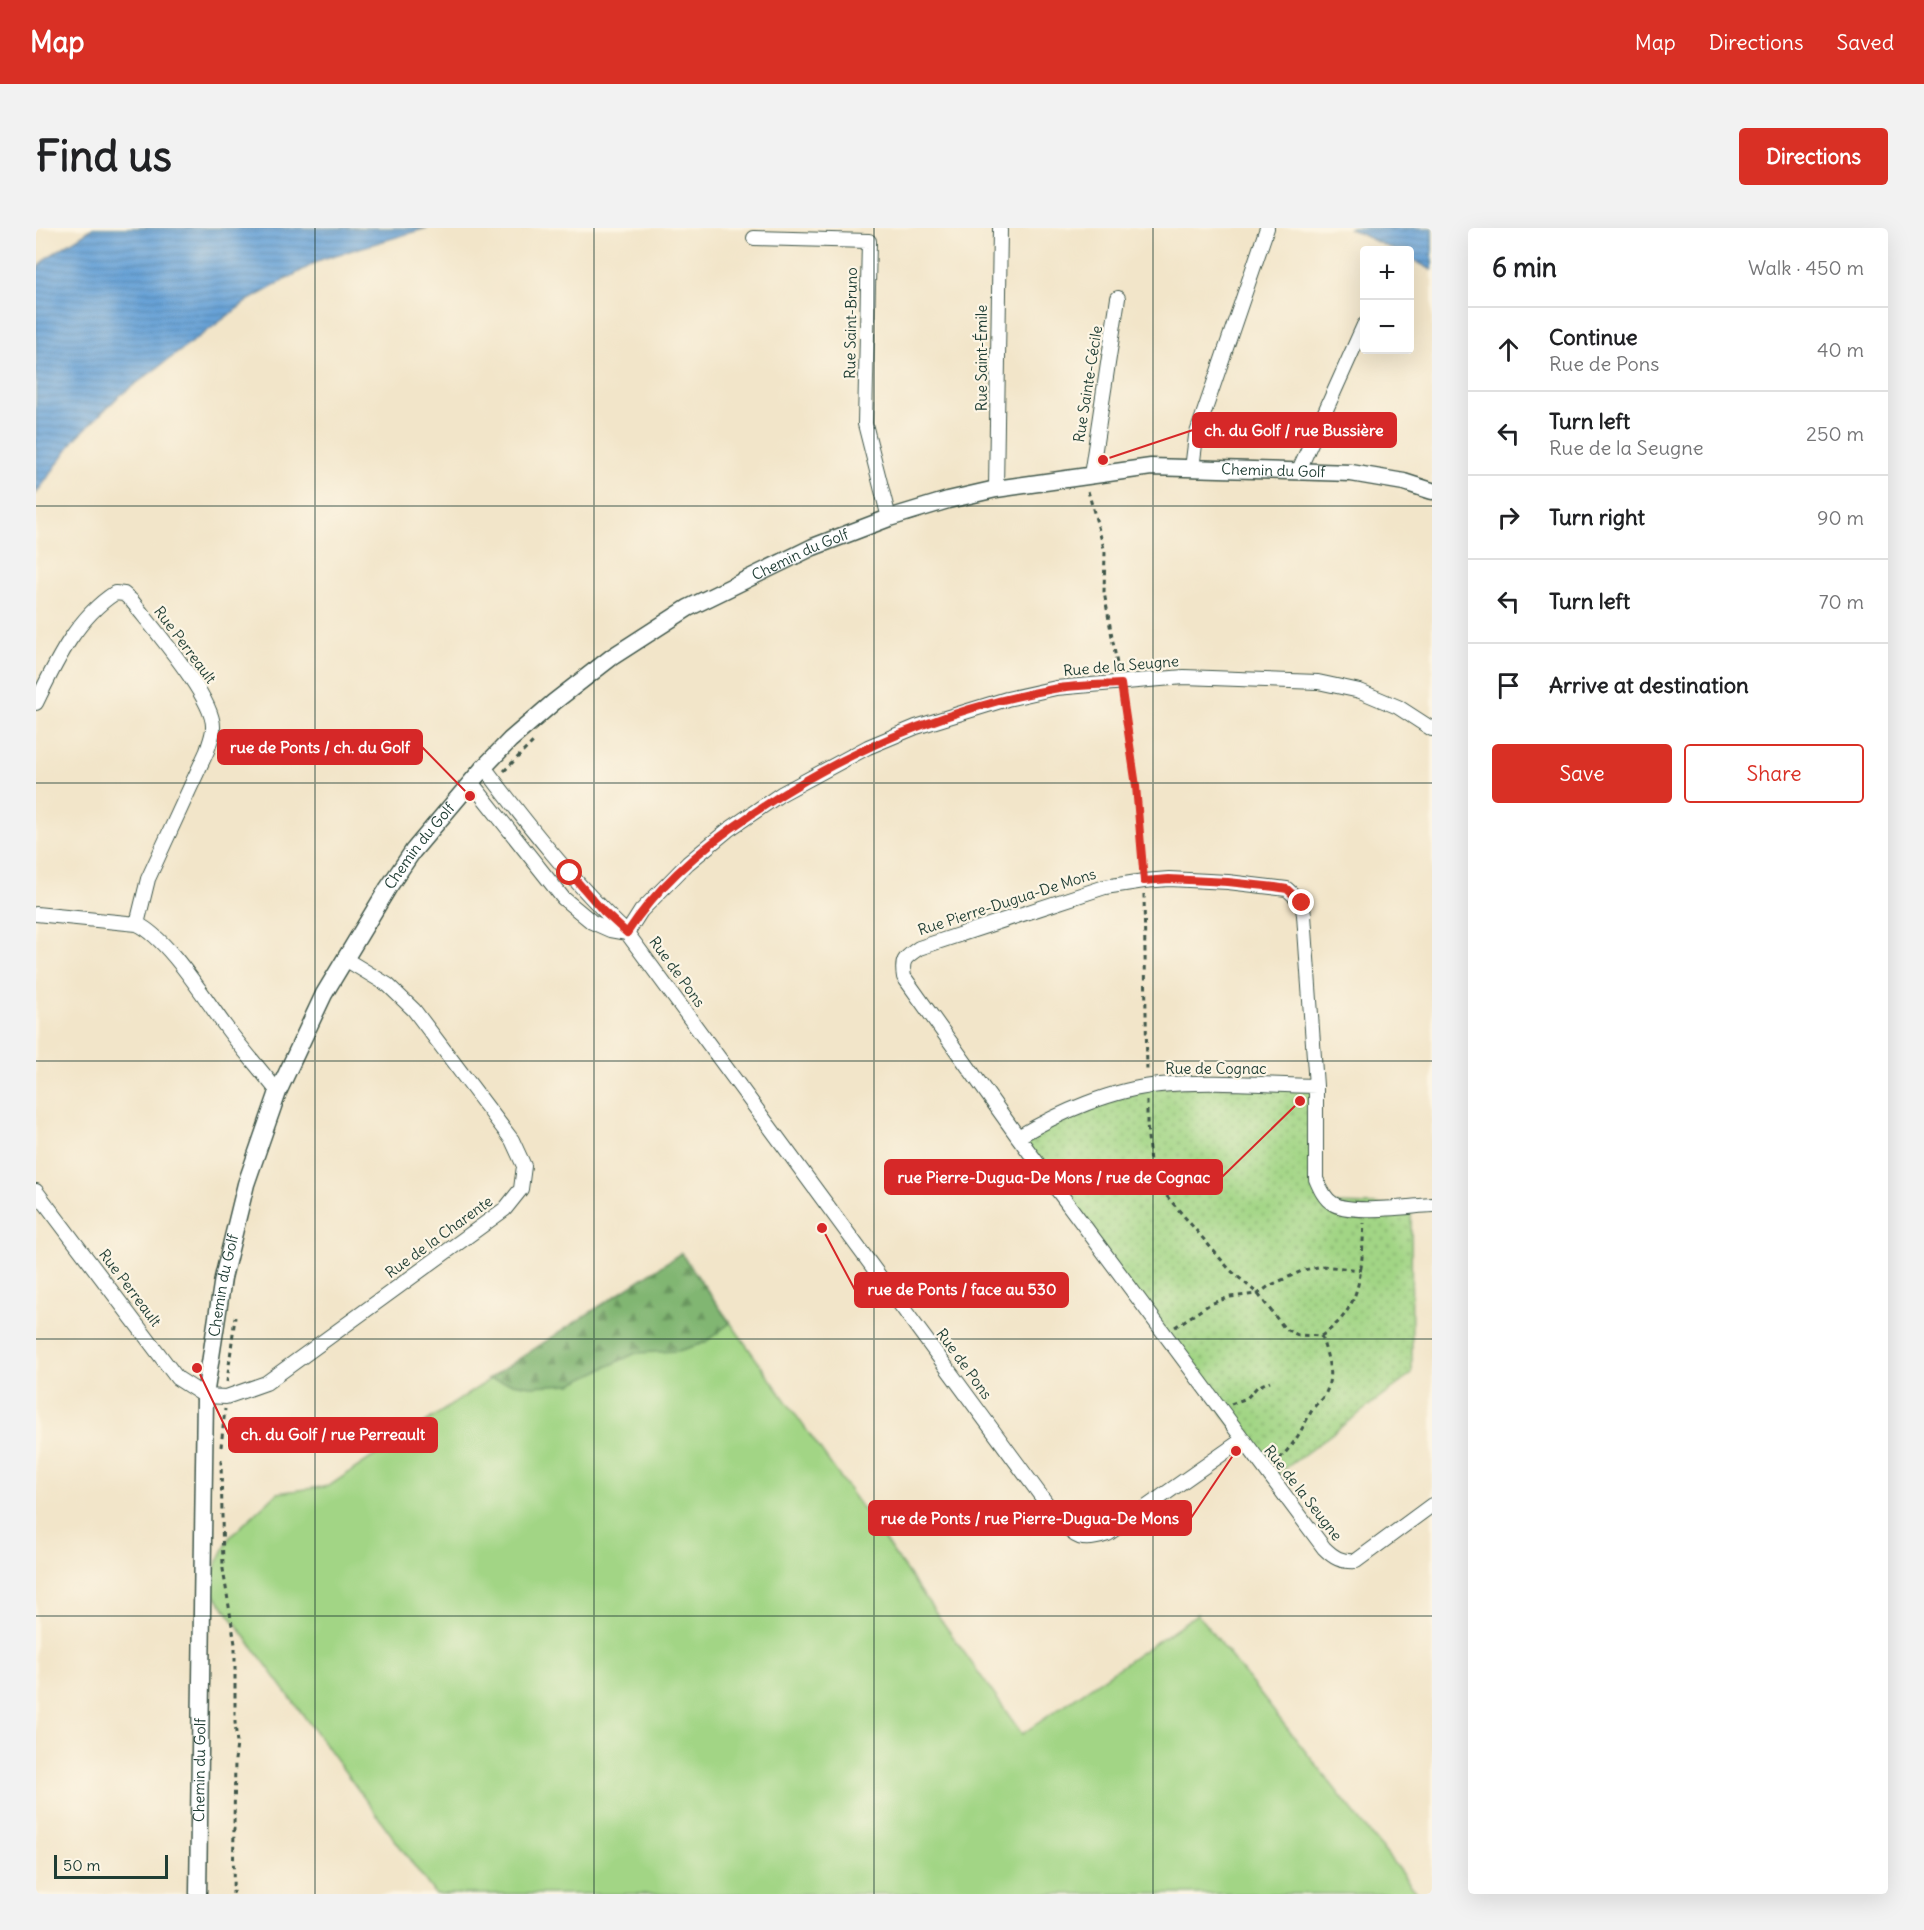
<!DOCTYPE html>
<html lang="en">
<head>
<meta charset="utf-8">
<style>
	:root { --surface:#fff; --page:#f2f2f2; --text:#202124; --muted:#757577; --line:#e0e0e0; --accent:#d93025 }
	body { margin:0; font-family:Delius,sans-serif; background:var(--page); color:var(--text) }
	.controls { position:absolute; right:18px; top:18px; display:grid; overflow:hidden; border-radius:6px; box-shadow:0 6px 24px #0002 }
	.controls button { width:54px; height:54px; display:grid; place-items:center; padding:0; border:0; border-bottom:2px solid var(--line); background:var(--surface); color:var(--text); font:30px sans-serif }
	.scale { position:absolute; left:18px; bottom:15px; width:114px; box-sizing:border-box; padding-left:6px; border:3px solid #1f3d34; border-top:0; font-size:16px; line-height:21px; white-space:nowrap; color:#1f3d34; -webkit-text-stroke:4px #fcf5e5; paint-order:stroke }
	.stop { position:absolute; width:18px; height:18px; margin:-14px; border:4px solid #d93025; border-radius:50%; background:#fff }
	.stop.end { background:#d93025; border-color:#fff; box-shadow:0 2px 6px #0008 }
	.list { margin:0; padding:0; list-style:none }
	h2 { display:flex; justify-content:space-between; align-items:center; height:78px; margin:0; padding:0 24px; font-size:26px }
	h2 small { font-size:20px; font-weight:400; color:var(--muted) }
	.list li { display:grid; grid-template-columns:39px 1fr auto; gap:18px; align-items:center; box-sizing:border-box; height:84px; padding:0 24px; border-top:2px solid var(--line) }
	.list b { display:block; font-size:22px; white-space:nowrap }
	.list p { margin:0; font-size:20px; white-space:nowrap; color:var(--muted) }
	.list em { font-size:20px; font-style:normal; color:var(--muted) }
	.actions { display:flex; gap:12px; padding:18px 24px }
	.actions a { flex:1; padding:14px 0; border:2px solid var(--accent); border-radius:6px; text-align:center; font-size:21px; color:var(--accent) }
	.actions .main { background:var(--accent); color:#fff }
	.icon { flex:none; width:33px; height:33px; fill:none; stroke:currentColor; stroke-width:2; stroke-linecap:round; stroke-linejoin:round }
	.map { position:relative; flex:none; width:1396px; height:1666px; overflow:hidden; border-radius:6px }
	header { display:flex; align-items:center; gap:36px; box-sizing:border-box; height:84px; padding:0 30px; background:var(--accent); color:#fff }
	header strong { font-size:28px }
	nav { display:flex; gap:33px; margin-inline-start:auto; font-size:21px }
	.intro { display:flex; align-items:center; justify-content:space-between; box-sizing:border-box; height:144px; padding:0 36px }
	h1 { margin:0; font-size:42px }
	.button { padding:15px 27px; border-radius:6px; background:var(--accent); color:#fff; font-size:21px; font-weight:700 }
	main { display:flex; gap:36px; padding:0 36px }
	aside { flex:1; background:var(--surface); border-radius:6px; box-shadow:0 6px 24px #0002 }
	.map>svg:first-child { display:block }
	.grass { fill:#a2d585; stroke:#60895c; stroke-width:1.5 }
	.forest { fill:url(#forest-firs); stroke:#507a53; stroke-width:1.5 }
	.park { fill:url(#park-dots); stroke:#60895c; stroke-width:1.5 }
	.water { fill:url(#water-rules); stroke:#437086; stroke-width:1.5 }
	.lines { fill:none; stroke-linecap:round; stroke-linejoin:round }
	.minor-casing { stroke:#3f564a; stroke-width:16 }
	.tertiary-casing { stroke:#3f564a; stroke-width:19 }
	.path { stroke:#3f564a; stroke-width:3; stroke-dasharray:4.5 4.5; stroke-linecap:butt }
	.minor { stroke:#fff; stroke-width:14 }
	.tertiary { stroke:#fff; stroke-width:16 }
	.route { stroke:#d93025; stroke-width:8 }
	.grid { fill:none; stroke:#1f3d34; stroke-width:1.5; stroke-opacity:0.55 }
	.labels { text-anchor:middle; stroke-width:4.5; stroke-linejoin:round; paint-order:stroke }
	.street-label { font-size:15px; fill:#1f3d34; stroke:#fcf5e5 }
	.leader { fill:none; stroke:#d62828; stroke-width:2 }
	.callout-dot { fill:#d62828; stroke:#fcf5e5; stroke-width:2 }
	.callout { fill:#d62828; stroke:#d62828; stroke-width:2 }
	.callout-label { font-size:16px; text-anchor:middle; font-weight:bold; fill:#fff }
</style>
</head>
<body>
<header>
<strong>Map</strong>
<nav><a>Map</a><a>Directions</a><a>Saved</a></nav>
</header>
<div class="intro"><h1>Find us</h1><a class="button">Directions</a></div>
<main>
<div class="map">
<svg width="1396" height="1666" viewBox="0 0 1396 1666">
	<defs>
		<pattern id="forest-firs" width="22" height="20" patternUnits="userSpaceOnUse" patternTransform="scale(1.5)"><rect width="22" height="20" fill="#81b672"/><path d="M5 1l3.5 6h-7zM16 11l3.5 6h-7z" fill="#69955e"/></pattern>
		<pattern id="park-dots" width="8" height="8" patternUnits="userSpaceOnUse" patternTransform="scale(1.5)"><rect width="8" height="8" fill="#a2d585"/><path d="M2 2h.1M6 6h.1" fill="none" stroke="#83ae6e" stroke-width="1.8" stroke-linecap="round"/></pattern>
		<pattern id="water-rules" width="6" height="5" patternUnits="userSpaceOnUse" patternTransform="scale(1.5)"><rect width="6" height="5" fill="#67a2d7"/><path d="M0 2.5h6" fill="none" stroke="#5485af"/></pattern>
	</defs>
	<rect width="100%" height="100%" fill="#fcf5e5"/>
	<filter id="ink" filterUnits="userSpaceOnUse"><feTurbulence type="fractalNoise" baseFrequency=".0167" numOctaves="2"/><feDisplacementMap in="SourceGraphic" scale="12" xChannelSelector="R" yChannelSelector="G"/><feConvolveMatrix kernelMatrix="1 2 1 2 8 2 1 2 1" color-interpolation-filters="sRGB"/></filter>
	<filter id="wash" filterUnits="userSpaceOnUse"><feTurbulence type="fractalNoise" baseFrequency=".008" numOctaves="4" result="noise"/><feDisplacementMap in="SourceGraphic" scale="24" xChannelSelector="R" yChannelSelector="G"/><feGaussianBlur stdDeviation="1.35" result="paint"/><feColorMatrix in="noise" values="0 0 0 0 0 0 0 0 0 0 0 0 0 0 0 0 0 1.4 0 .05"/><feComposite in="paint" operator="in"/></filter>
	<g filter="url(#wash)">
		<rect width="100%" height="100%" fill="#f2e5c9"/>
		<path class="grass" d="M645,1025L986,1506L1161,1386L1382,1666H399L175,1362L177,1343L194,1309L241,1265L293,1258Z"/>
		<path class="forest" d="M645,1025L694,1095L668,1115L642,1123L600,1125L535,1156L494,1158L452,1151Z"/>
		<path class="park" d="M1280,858V951L1297,976L1375,978L1376,1146L1235,1251L982,909L1112,859Z"/>
		<path class="water" d="M57,0H391L286,31L213,72L82,169L39,211L0,266V42L12,29Z
			M1312,0H1396V42L1374,30V22H1358Z"/>
	</g>
	<g filter="url(#ink)">
		<g class="lines">
			<defs>
				<path id="minor" d="M718,10L833,13L829,196L853,290
					M1156,241L1160,208L1231,0
					M1262,244L1328,97
					M1055,247L1082,70
					M960,261L964,0
					M0,475C19,436 40,390 79,365L88,366L96,373C116,399 179,471 177,500C177,507 173,516 171,523L112,651L101,696
					M448,539C491,596 539,657 591,705L1022,1291C1040,1311 1046,1315 1072,1306L1206,1212
					M435,554L527,670L556,694L574,702L591,705
					M0,686L101,696C131,709 169,771 190,799C206,821 225,842 242,864
					M591,705L605,683L652,635L692,602L745,566L832,519L880,499L971,471L1020,460L1148,449L1282,454L1324,463L1362,479L1396,501
					M982,909C1022,885 1077,861 1124,857C1175,852 1228,857 1280,858
					M0,963L141,1150L169,1168L190,1169L230,1155L469,981L485,961L488,938L476,912L378,782L352,757L309,731
					M1396,977C1374,978 1312,987 1296,975C1288,970 1284,960 1280,951V858L1268,687L1266,675L1251,661L1192,654L1133,651L1108,653L1069,659L883,720C869,730 865,731 868,749L982,909L1288,1320C1298,1330 1305,1334 1320,1333L1396,1277"/>
				<g id="tertiary">
					<path id="s1" d="M162,1666L169,1168L187,1050L210,956L242,864L288,766L352,660L377,623L448,539L474,512L518,474L576,429L652,380L777,319L853,290L912,272L960,261L1115,239L1315,245L1368,254L1396,263"/>
				</g>
			</defs>
			<use href="#minor" class="minor-casing"/>
			<use href="#tertiary" class="tertiary-casing"/>
			<path class="path" d="M1052,263L1069,324L1068,364L1082,442
				M1087,466L1100,558L1107,638
				M468,543L497,514
				M1108,666L1111,845
				M1111,873V896L1114,935L1129,966L1194,1042L1222,1066L1249,1101L1262,1107L1285,1108C1290,1123 1297,1142 1292,1159C1290,1169 1281,1174 1276,1182C1264,1204 1260,1215 1241,1233
				M1139,1099L1174,1076L1194,1069L1222,1066L1233,1058L1268,1042L1286,1038L1326,1042
				M1285,1108C1328,1080 1325,1042 1328,995
				M191,1154L199,1089
				M1195,1176L1211,1170L1221,1159L1234,1153
				M185,1219L189,1181
				M185,1232L187,1341L199,1416V1494L201,1516L199,1532L197,1666"/>
			<use href="#minor" class="minor"/>
			<use href="#tertiary" class="tertiary"/>
		</g>
	</g>
	<g class="lines" filter="url(#ink)">
		<path class="route" d="M534,645L567,683L591,705C622,656 668,618 716,586C807,524 908,481 1017,461C1039,457 1063,457 1085,456L1100,558L1108,653L1133,651L1192,654L1239,659L1251,661L1266,675"/>
	</g>
	<path class="grid" d="M279,0V1666M558,0V1666M838,0V1666M1117,0V1666M0,278H1396M0,555H1396M0,833H1396M0,1111H1396M0,1388H1396"/>
	<g class="labels">
		<g class="street-label">
			<text transform="translate(815 95) rotate(-89)" y="5">Rue Saint-Bruno</text>
			<text transform="translate(946 130) rotate(-90)" y="5">Rue Saint-Émile</text>
			<text transform="translate(1052 156) rotate(-81)" y="5">Rue Sainte-Cécile</text>
			<text dy="5" stroke="none"><textPath href="#s1" startOffset="2068">Chemin du Golf</textPath></text>
			<text dy="5" stroke="none"><textPath href="#s1" startOffset="1582">Chemin du Golf</textPath></text>
			<text transform="translate(149 417) rotate(53)" y="5">Rue Perreault</text>
			<text transform="translate(1085 438) rotate(-5)" y="5">Rue de la Seugne</text>
			<text dy="5" stroke="none"><textPath href="#s1" startOffset="1096">Chemin du Golf</textPath></text>
			<text transform="translate(971 674) rotate(-18)" y="5">Rue Pierre-Dugua-De Mons</text>
			<text transform="translate(641 744) rotate(54)" y="5">Rue de Pons</text>
			<text x="1180" y="846">Rue de Cognac</text>
			<text transform="translate(403 1009) rotate(-36)" y="5">Rue de la Charente</text>
			<text dy="5" stroke="none"><textPath href="#s1" startOffset="610">Chemin du Golf</textPath></text>
			<text transform="translate(94 1060) rotate(53)" y="5">Rue Perreault</text>
			<text transform="translate(928 1136) rotate(54)" y="5">Rue de Pons</text>
			<text transform="translate(1267 1265) rotate(52)" y="5">Rue de la Seugne</text>
			<text dy="5" stroke="none"><textPath href="#s1" startOffset="124">Chemin du Golf</textPath></text>
		</g>
	</g>
	<path class="leader" d="M1067 232L1157 202M434 568L386 519M1264 873L1186 949M786 1000L819 1062M161 1140L193 1207M1200 1223L1155 1290"/>
	<g class="callout-dot">
		<circle cx="1067" cy="232" r="6"/>
		<circle cx="434" cy="568" r="6"/>
		<circle cx="1264" cy="873" r="6"/>
		<circle cx="786" cy="1000" r="6"/>
		<circle cx="161" cy="1140" r="6"/>
		<circle cx="1200" cy="1223" r="6"/>
	</g>
	<g class="callout">
		<rect x="1157" y="185" width="203" height="34" rx="6"/>
		<rect x="182" y="502" width="204" height="34" rx="6"/>
		<rect x="849" y="932" width="337" height="34" rx="6"/>
		<rect x="819" y="1045" width="213" height="34" rx="6"/>
		<rect x="193" y="1190" width="208" height="34" rx="6"/>
		<rect x="833" y="1273" width="322" height="34" rx="6"/>
	</g>
	<g class="callout-label">
		<text x="1258" y="208">ch. du Golf / rue Bussière</text>
		<text x="284" y="525">rue de Ponts / ch. du Golf</text>
		<text x="1018" y="955">rue Pierre-Dugua-De Mons / rue de Cognac</text>
		<text x="926" y="1067">rue de Ponts / face au 530</text>
		<text x="297" y="1212">ch. du Golf / rue Perreault</text>
		<text x="994" y="1296">rue de Ponts / rue Pierre-Dugua-De Mons</text>
	</g>
</svg>
<div class="controls">
<button>+</button>
<button>−</button>
</div>
<div class="scale">50 m</div>
<div class="stop" style="left:534px;top:645px"></div>
<div class="stop end" style="left:1266px;top:675px"></div>
</div>
<aside>
<h2>6 min<small>Walk · 450 m</small></h2>
<ul class="list">
<li><svg class="icon" aria-label="ahead" viewBox="0 0 24 24"><path d="M12 20V5M6 11l6-6 6 6"/></svg><div><b>Continue</b><p>Rue de Pons</p></div><em>40 m</em></li>
<li><svg class="icon" aria-label="left" viewBox="0 0 24 24"><path d="M17 20v-9H6M10 6l-5 5 5 5"/></svg><div><b>Turn left</b><p>Rue de la Seugne</p></div><em>250 m</em></li>
<li><svg class="icon" aria-label="right" viewBox="0 0 24 24"><path d="M7 20v-9h11M14 6l5 5-5 5"/></svg><div><b>Turn right</b></div><em>90 m</em></li>
<li><svg class="icon" aria-label="left" viewBox="0 0 24 24"><path d="M17 20v-9H6M10 6l-5 5 5 5"/></svg><div><b>Turn left</b></div><em>70 m</em></li>
<li><svg class="icon" aria-label="arrive" viewBox="0 0 24 24"><path d="M6 21V4h12l-3 4 3 4H6"/></svg><div><b>Arrive at destination</b></div></li>
</ul>
<div class="actions"><a class="main">Save</a><a>Share</a></div>
</aside>
</main>
</body>
</html>
